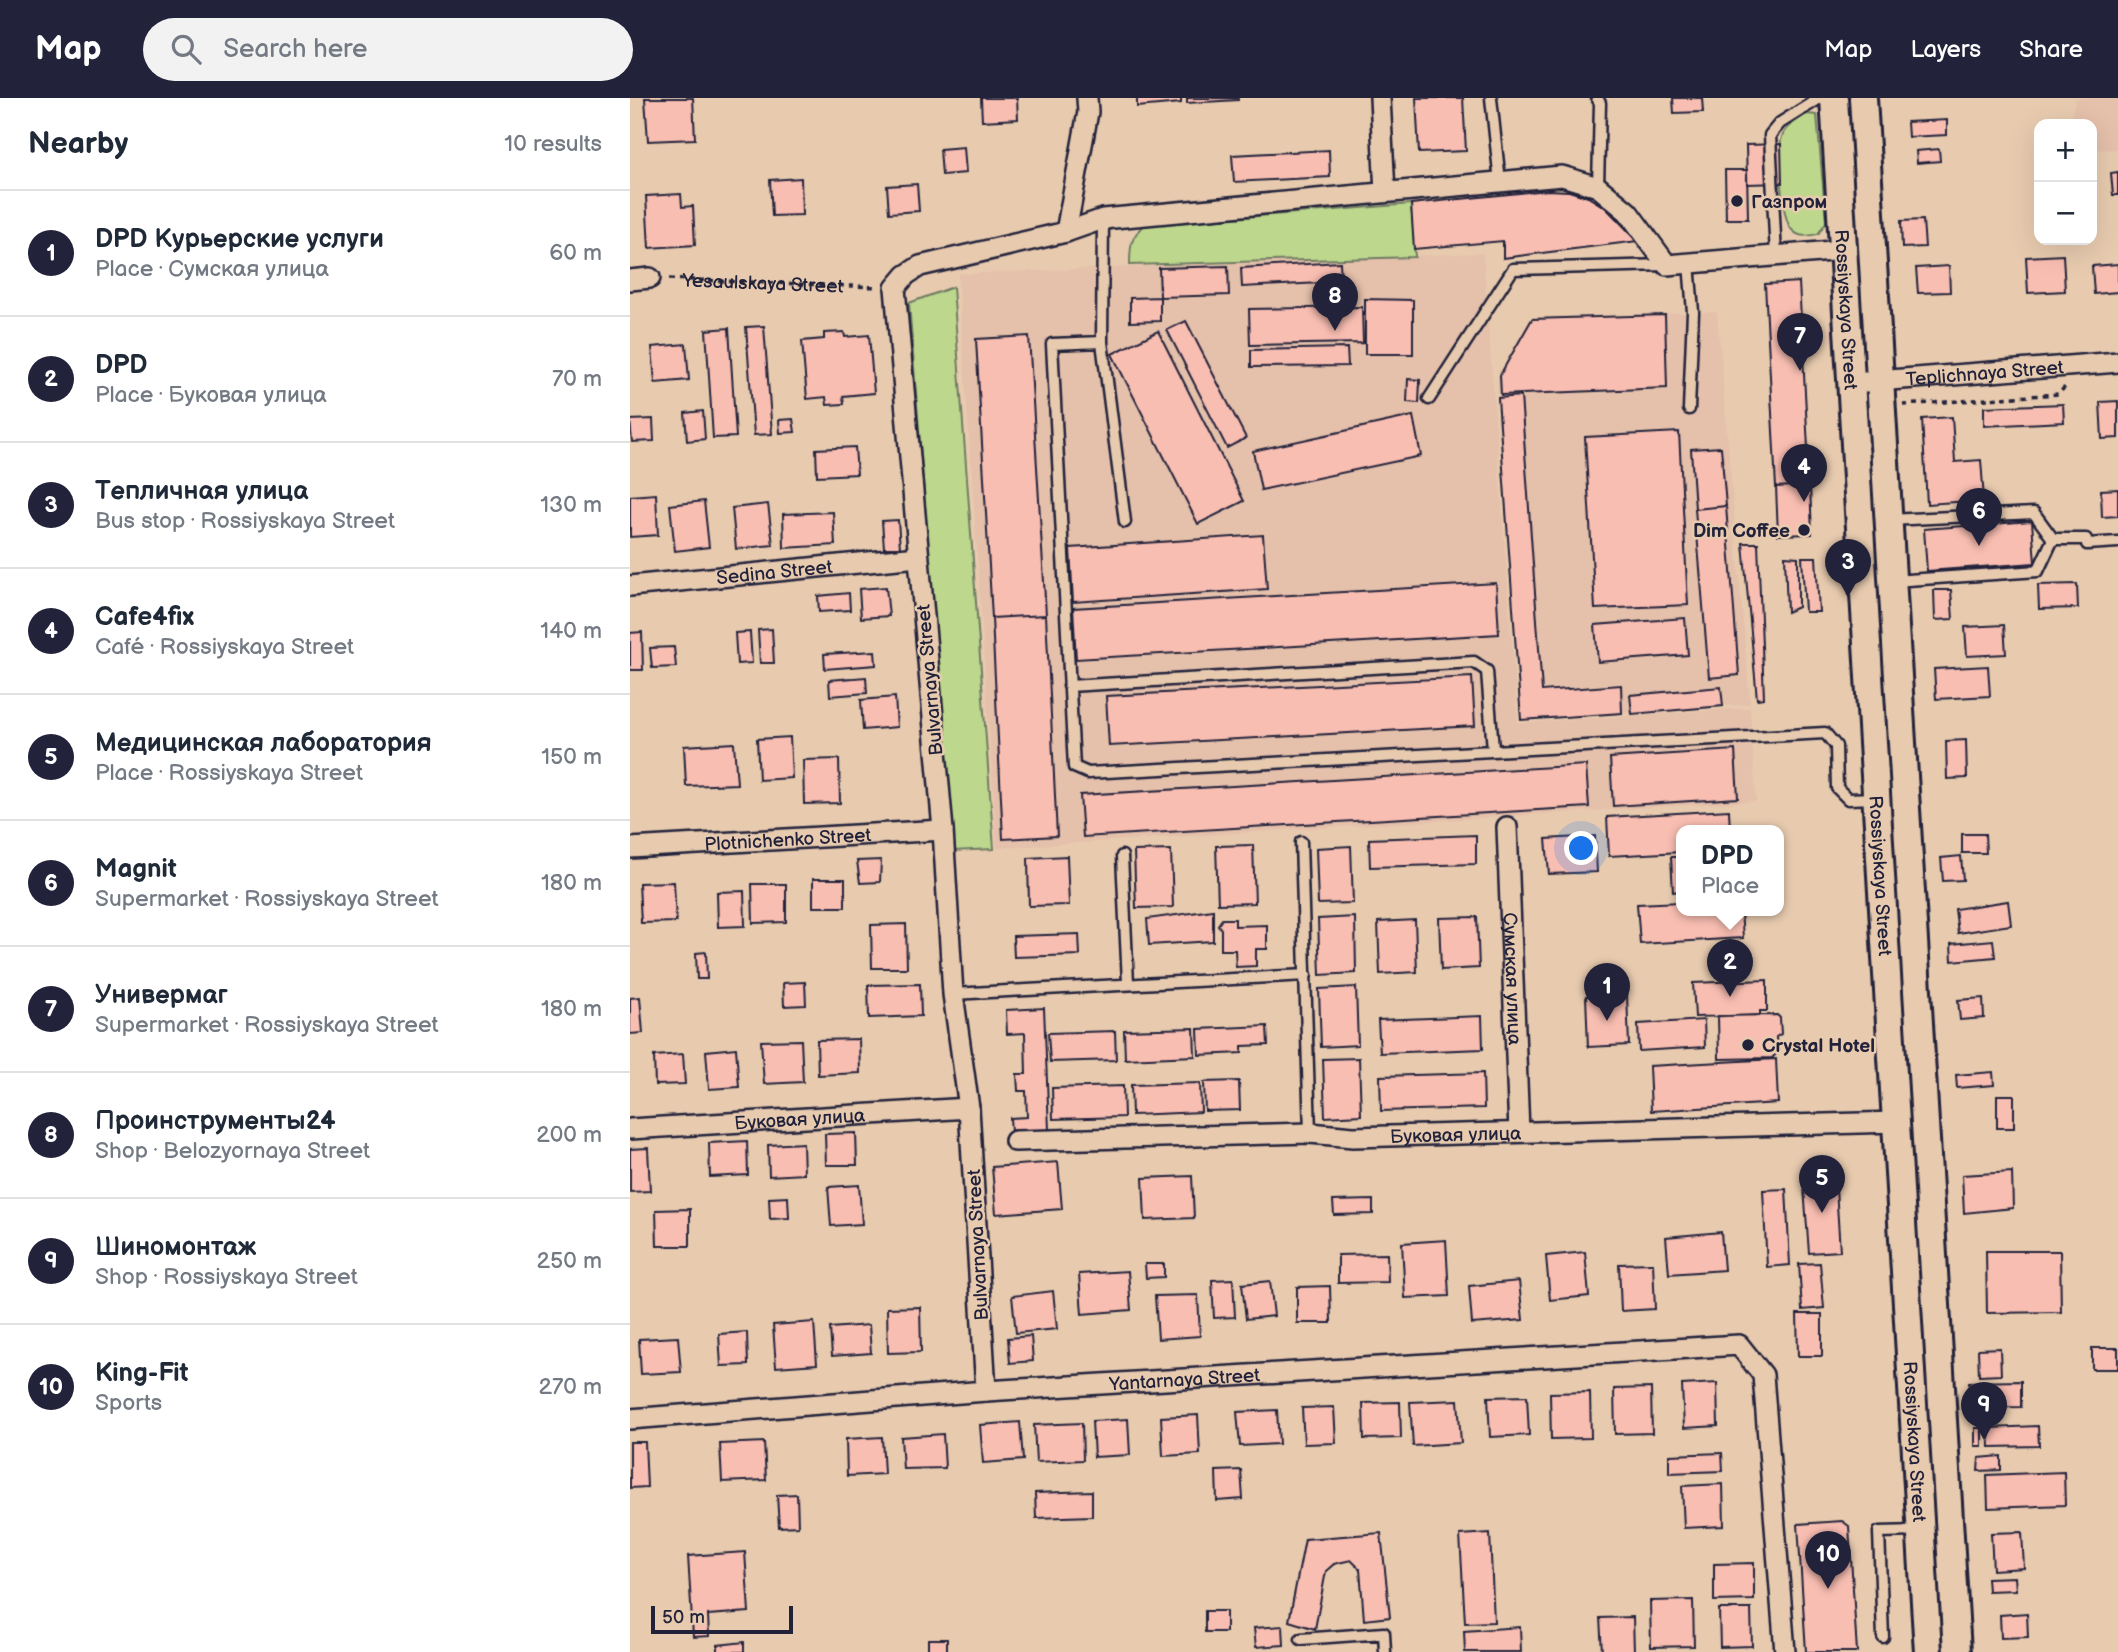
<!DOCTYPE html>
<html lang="en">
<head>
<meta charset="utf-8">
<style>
	:root { --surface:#fff; --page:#f2f2f3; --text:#1f2937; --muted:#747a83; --line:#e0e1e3; --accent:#22223b }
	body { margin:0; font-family:"Balsamiq Sans",sans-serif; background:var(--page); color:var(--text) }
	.controls { position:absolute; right:21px; top:21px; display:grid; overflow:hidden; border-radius:14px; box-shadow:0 7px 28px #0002 }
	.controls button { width:63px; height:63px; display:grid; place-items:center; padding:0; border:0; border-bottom:2px solid var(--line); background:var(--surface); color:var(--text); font:35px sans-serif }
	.scale { position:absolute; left:21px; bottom:18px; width:142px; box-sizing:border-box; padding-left:7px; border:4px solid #22223b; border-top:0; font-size:19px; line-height:24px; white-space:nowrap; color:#22223b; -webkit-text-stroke:5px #e8cbaf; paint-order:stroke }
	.you { position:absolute; left:952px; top:751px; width:24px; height:24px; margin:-18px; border:5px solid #fff; border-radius:50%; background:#1a73e8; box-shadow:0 0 0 10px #1a73e833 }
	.badge { display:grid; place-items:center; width:46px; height:46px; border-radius:50%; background:var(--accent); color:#fff; font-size:23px; font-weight:700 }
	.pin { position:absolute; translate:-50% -58px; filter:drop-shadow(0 2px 4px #0008) }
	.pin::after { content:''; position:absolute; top:37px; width:24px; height:21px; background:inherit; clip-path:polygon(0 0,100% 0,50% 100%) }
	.popup { position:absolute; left:1046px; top:727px; width:108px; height:91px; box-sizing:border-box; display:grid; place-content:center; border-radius:14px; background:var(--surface); filter:drop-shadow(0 2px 5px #0005); font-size:23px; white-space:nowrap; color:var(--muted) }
	.popup b { font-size:26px; color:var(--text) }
	.popup::after { content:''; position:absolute; left:50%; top:100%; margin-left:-14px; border:14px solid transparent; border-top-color:var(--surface) }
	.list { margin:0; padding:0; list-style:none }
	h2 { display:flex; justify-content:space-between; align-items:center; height:91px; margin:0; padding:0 28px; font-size:30px }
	h2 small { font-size:23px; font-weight:400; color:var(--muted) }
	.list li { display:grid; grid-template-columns:46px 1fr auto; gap:21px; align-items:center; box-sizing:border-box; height:126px; padding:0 28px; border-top:2px solid var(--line) }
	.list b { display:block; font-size:26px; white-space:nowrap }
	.list p { margin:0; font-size:23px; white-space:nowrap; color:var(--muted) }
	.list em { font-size:23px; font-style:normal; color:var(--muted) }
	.icon { flex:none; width:38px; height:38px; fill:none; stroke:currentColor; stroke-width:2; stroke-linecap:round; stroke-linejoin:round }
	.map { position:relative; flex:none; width:1488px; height:1554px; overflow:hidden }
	header { display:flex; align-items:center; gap:42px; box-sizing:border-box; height:98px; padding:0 35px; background:var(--accent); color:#fff }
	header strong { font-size:33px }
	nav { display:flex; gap:38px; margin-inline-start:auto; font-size:24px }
	.search { width:490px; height:63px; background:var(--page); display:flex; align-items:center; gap:18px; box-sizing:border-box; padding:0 24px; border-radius:38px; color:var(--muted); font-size:26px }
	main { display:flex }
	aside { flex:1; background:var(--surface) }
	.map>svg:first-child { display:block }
	.built { fill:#e5c0ab }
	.green { fill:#bdd78d; stroke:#707c64; stroke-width:2 }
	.building { fill:#f9beb2; stroke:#22223b; stroke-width:2 }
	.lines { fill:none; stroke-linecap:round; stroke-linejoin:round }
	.service-casing { stroke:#22223b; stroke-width:15 }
	.minor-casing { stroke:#22223b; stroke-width:24 }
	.secondary-casing { stroke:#22223b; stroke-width:32 }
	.path { stroke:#22223b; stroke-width:3.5; stroke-dasharray:5 5; stroke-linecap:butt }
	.service { stroke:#e8cbaf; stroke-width:10 }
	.minor { stroke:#e8cbaf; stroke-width:19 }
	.secondary { stroke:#e8cbaf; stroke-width:26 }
	.poi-dot { fill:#22223b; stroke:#e8cbaf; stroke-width:2.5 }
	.labels { text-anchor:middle; stroke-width:5; stroke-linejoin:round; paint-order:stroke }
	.poi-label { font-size:19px; font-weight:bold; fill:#22223b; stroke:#e8cbaf; text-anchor:start }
	.street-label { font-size:19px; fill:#22223b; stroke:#e8cbaf }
</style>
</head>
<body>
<header>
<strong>Map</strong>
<div class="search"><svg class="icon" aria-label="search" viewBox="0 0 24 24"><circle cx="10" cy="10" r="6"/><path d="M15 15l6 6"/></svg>Search here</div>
<nav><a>Map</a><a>Layers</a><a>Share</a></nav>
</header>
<main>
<aside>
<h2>Nearby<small>10 results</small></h2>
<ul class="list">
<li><span class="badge">1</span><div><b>DPD Курьерские услуги</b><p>Place · Сумская улица</p></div><em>60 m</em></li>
<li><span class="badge">2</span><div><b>DPD</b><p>Place · Буковая улица</p></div><em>70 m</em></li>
<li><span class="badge">3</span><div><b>Тепличная улица</b><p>Bus stop · Rossiyskaya Street</p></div><em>130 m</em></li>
<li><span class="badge">4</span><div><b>Cafe4fix</b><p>Café · Rossiyskaya Street</p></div><em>140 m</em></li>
<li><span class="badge">5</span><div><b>Медицинская лаборатория</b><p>Place · Rossiyskaya Street</p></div><em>150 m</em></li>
<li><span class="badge">6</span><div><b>Magnit</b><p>Supermarket · Rossiyskaya Street</p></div><em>180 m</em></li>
<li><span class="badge">7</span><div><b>Универмаг</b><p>Supermarket · Rossiyskaya Street</p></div><em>180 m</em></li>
<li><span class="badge">8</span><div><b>Проинструменты24</b><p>Shop · Belozyornaya Street</p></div><em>200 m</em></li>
<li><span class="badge">9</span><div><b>Шиномонтаж</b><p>Shop · Rossiyskaya Street</p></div><em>250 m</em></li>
<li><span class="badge">10</span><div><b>King-Fit</b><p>Sports</p></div><em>270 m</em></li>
</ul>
</aside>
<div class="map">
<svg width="1488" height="1554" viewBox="0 0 1488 1554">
	<rect width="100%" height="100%" fill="#e8cbaf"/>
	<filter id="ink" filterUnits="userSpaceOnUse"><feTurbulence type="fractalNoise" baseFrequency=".0143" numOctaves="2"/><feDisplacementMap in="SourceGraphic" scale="14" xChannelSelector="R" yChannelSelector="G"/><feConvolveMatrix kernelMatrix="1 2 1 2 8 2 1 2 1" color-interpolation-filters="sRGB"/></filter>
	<g filter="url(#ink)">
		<path class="built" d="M1446,0H1488V51L1462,52V26H1439Z
			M853,155L888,625L1120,610L1126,703L367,750L328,176Z
			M1087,214L1120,606L891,622L868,300V277L901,219Z"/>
		<path class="green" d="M1176,16L1187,17L1196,124L1188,136C1178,138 1169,140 1162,132C1151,120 1147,54 1152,39C1156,29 1167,22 1176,16Z
			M781,106L785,159L500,167C500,150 500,138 515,127Z
			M323,189L364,751L322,753L279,205Z"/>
		<path class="building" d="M15,0H63L65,41L18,43Z
			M351,0H387L388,21L352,23Z
			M507,0H551V5L507,9Z
			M557,0H608V2L557,5Z
			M786,0H833L836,53L789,55Z
			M1043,0H1072L1073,14L1044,15Z
			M1317,22V37L1278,39L1277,24Z
			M1151,46L1152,85L1117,86L1116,47Z
			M334,49L336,75L312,77L310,51Z
			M1309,51L1310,63L1287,65L1286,53Z
			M699,52L700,79L604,84L602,57Z
			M1095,72H1117L1118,121H1096Z
			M1488,74V97H1483L1481,75Z
			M171,80L172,117L142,118L140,82Z
			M287,86L289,113L259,115L257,88Z
			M918,92L939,93L958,99L976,110L1008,143L873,160V143L784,151L781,106Z
			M51,96L52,109L63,108L65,147L19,150L16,98Z
			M1293,122L1295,149L1272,150L1271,123Z
			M1433,157L1435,193L1398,195L1396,159Z
			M710,164L711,184L612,189L611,170Z
			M1488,166V194L1464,196L1462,168Z
			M598,168L599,197L530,199L529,170Z
			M1319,168L1320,194L1288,195L1286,170Z
			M1169,184L1180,387L1146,389L1135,186Z
			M530,199V223L500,224V200Z
			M735,201L783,202V256H735Z
			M732,209L733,245L620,247L619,211Z
			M1035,217L1037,290L871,297L870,277L902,221Z
			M556,223L616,340L597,350L537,232Z
			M134,228L142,336L124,337L116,229Z
			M99,230L106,339L83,340L76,232Z
			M528,233L614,403L568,426L482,256Z
			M214,234L215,239L239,237L244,295L213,298L214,306L197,307L196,299L177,301L172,243L194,241V235Z
			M399,238L416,517L362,520L346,241Z
			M56,246L59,282L25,285L22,249Z
			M717,250L718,268L621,269V252Z
			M778,281L790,282L789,305L777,304Z
			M891,298L912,593L991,587L992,615L891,622L868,300Z
			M1488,303V340L1472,341L1470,304Z
			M1433,306L1434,324L1354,328V309Z
			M73,313L75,341L57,343L55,315Z
			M783,318L791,358L631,392L623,353Z
			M1322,319L1325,364L1351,362L1354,402L1297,406L1292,321Z
			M23,321L24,343L2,344L0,322Z
			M163,321L165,334L150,335L149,322Z
			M1049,334L1058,507L965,511L955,339Z
			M225,349L227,376L187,378L186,351Z
			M1091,349L1096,408L1065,411L1061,351Z
			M1180,387L1182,436L1148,437L1146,389Z
			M1488,391V418L1472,419L1471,392Z
			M26,396L28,437L0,439V398Z
			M74,403L79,449L45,453L40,407Z
			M138,406L143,447L106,451L102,410Z
			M1096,408L1109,577L1079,580L1065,411Z
			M203,414L205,447L154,450L153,416Z
			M268,422L270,450H254L252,423Z
			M1402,423L1405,465L1297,473L1294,431Z
			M633,437L637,491L443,504L440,450Z
			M1113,445H1128L1134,600L1127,601Z
			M1155,458L1168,459V509L1157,514Z
			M1172,459H1186L1189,514H1175Z
			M866,485L869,536L446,561L443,510Z
			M1447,486L1448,510L1409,511L1408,487Z
			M256,489L259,518L231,520L229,491Z
			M1304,492H1321L1323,521L1305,522Z
			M219,495L220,512L189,514L188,498Z
			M416,517L427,738L373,741L362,520Z
			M1055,520L1058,557L968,564L965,527Z
			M1374,527L1376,556L1337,558L1335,529Z
			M142,531L144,565H130L128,532Z
			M12,534L13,572H0V535Z
			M120,534L122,565L107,566L105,535Z
			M44,549L46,569L22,570L20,550Z
			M245,553L246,567L195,571L194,556Z
			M1358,568L1360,598L1306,601L1304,571Z
			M236,579L237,595L200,598L199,582Z
			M842,579L845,628L479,648L476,598Z
			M1091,589L1093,608L1002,616L1000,597Z
			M265,599L267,629L233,632L231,602Z
			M160,639L162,680L129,682L127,641Z
			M1336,642L1337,680L1317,681L1316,643Z
			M104,645L107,686L56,688L54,648Z
			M1105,652L1108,700L983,708L980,660Z
			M209,661L210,705L174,706L173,662Z
			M956,667L959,709L453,739L450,697Z
			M1099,712L1100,733H1051V754L979,758L977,719Z
			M1332,736H1355L1356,755H1332Z
			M846,737V766L740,769L739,741Z
			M965,738L967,774L919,776L916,741Z
			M623,747L625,805L588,806L586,748Z
			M721,748L723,805L688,806L686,750Z
			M541,752L543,809L506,810L504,753Z
			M437,758L439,807L399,808L398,760Z
			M1331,758L1333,782L1313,783L1311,760Z
			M1041,759H1051V793L1043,794Z
			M251,762L250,784L230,785L227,763Z
			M183,781H215V809H183Z
			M44,784L46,824L11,825L9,785Z
			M122,786H156V824L123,825Z
			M114,793L115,828L88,829L87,794Z
			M1378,803L1381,827L1328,835L1325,811Z
			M1051,804V813H1111L1113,840L1010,846L1007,806Z
			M583,812V843L519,847L517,821Z
			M725,819L726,875L690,877L688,821Z
			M847,819L849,870L811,872L809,820Z
			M592,821H605V828L637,827V851H626V868L606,869L605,852H591V831L588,827Z
			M785,822L787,874L750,876L748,824Z
			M276,826L277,870H242L241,827Z
			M449,836L450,857L384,859L383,838Z
			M1363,842L1365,859L1322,863L1321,846Z
			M76,854L77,881H67L66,855Z
			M1137,882V913H1130V917L1065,919L1063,885Z
			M175,884L176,907L154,908L153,885Z
			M290,886L291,918L239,920L238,887Z
			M726,889L728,947L691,949L689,891Z
			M997,897L999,947L958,949L956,898Z
			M10,899L13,935L0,936V900Z
			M1353,900L1354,920L1330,922L1328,902Z
			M414,910L419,1032L381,1034L380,1020L397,1019L396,993H388L387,976H396L395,935L377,936L376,912Z
			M1147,917L1150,920L1151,936L1146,939L1147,955L1142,960L1089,961L1088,918Z
			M852,918L853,951L750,955L748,922Z
			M1074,922L1075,949L1009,953L1008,926Z
			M637,928L638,947L612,948V955L569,957L568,931Z
			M564,930L565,958L495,961L494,932Z
			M485,933L486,962L420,964L418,935Z
			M229,941L230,975L188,977L187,942Z
			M171,942L173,984L134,986L131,943Z
			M106,950L109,989L79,991L76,953Z
			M53,956L55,986L25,987L24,958Z
			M729,960L731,1017L695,1019L693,961Z
			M1146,961L1148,1005L1021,1013L1019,968Z
			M1363,974L1364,987L1327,990L1326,977Z
			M853,975L854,1010L751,1013L750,978Z
			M609,983L610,1012L575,1013L574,984Z
			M570,985L571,1014L502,1017L501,987Z
			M493,988L494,1019L423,1021L422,990Z
			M1367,997H1384V1030H1367Z
			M226,1035L227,1067H196L195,1036Z
			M117,1043L118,1077L80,1079L79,1045Z
			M173,1045L174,1076L139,1078L138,1047Z
			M18,1050L20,1093L0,1094V1051Z
			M428,1064L432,1111L366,1116L362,1069Z
			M1382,1074L1383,1110L1334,1115L1332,1077Z
			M1205,1075L1210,1153L1179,1155L1173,1077Z
			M562,1078L564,1120L515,1122L513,1080Z
			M229,1087L232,1126L201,1128L198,1089Z
			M1156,1091L1160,1167L1137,1169L1133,1092Z
			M158,1099L159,1120L140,1121L139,1100Z
			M743,1102V1116L704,1117L703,1103Z
			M60,1111V1148H27L26,1112Z
			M1091,1134L1094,1172L1039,1176L1036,1139Z
			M816,1142L819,1198L775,1200L772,1145Z
			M1356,1153H1430L1431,1214L1357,1215Z
			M955,1154L959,1198L920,1202L916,1158Z
			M757,1156L758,1184L708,1185V1157Z
			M1023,1165L1025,1211L991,1213L989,1166Z
			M1190,1165L1194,1210L1172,1212L1169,1166Z
			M515,1166H534V1179L516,1180Z
			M498,1173L501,1212L452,1216L449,1176Z
			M603,1181L605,1219L584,1220L582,1182Z
			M640,1183L644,1218L616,1221L612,1186Z
			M889,1183L893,1222L842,1226L839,1188Z
			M700,1188L701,1225H667V1189Z
			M423,1193L427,1231L386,1235L382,1198Z
			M568,1197L570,1238L528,1241L525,1198Z
			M290,1209L291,1254L258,1255L257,1210Z
			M1167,1216H1192V1258H1168Z
			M184,1224L187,1266L146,1269L143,1227Z
			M239,1227L241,1255L202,1258L200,1230Z
			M117,1234L118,1267L91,1268L89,1236Z
			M401,1238L403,1263L380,1265L378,1240Z
			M48,1239L51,1274L11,1276L9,1241Z
			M1370,1250L1371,1277L1349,1278L1348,1251Z
			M1462,1250H1488V1271H1462Z
			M1391,1283V1309L1340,1310L1339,1284Z
			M1087,1285L1088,1328L1054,1330L1052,1287Z
			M1021,1290L1022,1335L985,1336L984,1291Z
			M960,1294L961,1340L921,1341L920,1295Z
			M897,1298L899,1337L860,1339L858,1299Z
			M828,1302L831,1345L783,1348L780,1304Z
			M770,1304L771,1340L734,1341L733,1305Z
			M704,1309L706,1345L674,1346L672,1310Z
			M647,1312L649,1346L610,1348L607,1314Z
			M568,1317L570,1356L533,1358L531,1319Z
			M498,1321L500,1357L464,1359L462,1323Z
			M390,1324L393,1362L353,1365L350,1327Z
			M452,1325L453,1362L406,1364L404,1327Z
			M1408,1328L1409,1348L1360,1349L1359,1330Z
			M1345,1330H1352V1348H1345Z
			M313,1336L315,1370L273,1371L271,1339Z
			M252,1339L254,1376L217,1378L216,1341Z
			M0,1344H15L17,1389L0,1390Z
			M134,1344L136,1382L92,1384L90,1346Z
			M1092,1355L1093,1373L1039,1375V1357Z
			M1371,1358V1372L1348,1373L1349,1360Z
			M611,1372L613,1401L587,1403L586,1373Z
			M1434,1374L1435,1407L1358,1410L1357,1377Z
			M1093,1386L1094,1428L1054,1430L1052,1388Z
			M462,1393V1418L406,1420L405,1395Z
			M167,1396L168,1428L149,1429L147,1397Z
			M1212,1423L1219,1428L1227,1554H1176L1168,1426Z
			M1392,1434L1394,1470L1363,1472L1361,1435Z
			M751,1435L760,1519L734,1522L730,1471L721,1462L704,1466L696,1473L685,1531L659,1523L675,1441Z
			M860,1435L864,1524L835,1525L830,1437Z
			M115,1454L119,1514L78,1517L79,1538L63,1539L58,1458Z
			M1124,1465V1502L1084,1503V1466Z
			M1385,1479L1386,1492L1358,1493L1357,1480Z
			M1063,1502L1064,1548L1021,1549L1020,1503Z
			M1089,1511H1121L1122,1548L1090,1549Z
			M575,1513H596V1534H575Z
			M1397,1515L1398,1539L1371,1540L1370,1517Z
			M1003,1519L1004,1554H972L970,1520Z
			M653,1528L654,1547L626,1549L624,1530Z
			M890,1529L891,1554H835L834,1533Z
			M298,1541H317V1554H298Z
			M114,1544V1554H88V1547Z"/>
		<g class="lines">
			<defs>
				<path id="service" d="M861,0L870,84
					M967,0L970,5L968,89
					M473,121L472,244L495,424
					M1146,159L1140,37L1150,25L1190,0
					M1059,165L1063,214L1059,311
					M472,244L422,246L444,669L458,675L1195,635L1206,648L1207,690L1218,701L1244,700
					M799,301L883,171L1036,167
					M1259,422L1404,415L1423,441H1456
					M1457,446L1488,444
					M1263,483L1408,473L1423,441
					M439,588L844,564L857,573L863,652
					M671,744L680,1035
					M492,758L498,885
					M323,896L676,877
					M1253,1539L1249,1434L1288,1433
					M671,1541L754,1535L755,1554"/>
				<g id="minor">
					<path d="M750,0L755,94"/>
					<path d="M436,134L458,14L457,0"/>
					<path d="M0,182L20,180"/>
					<path id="s2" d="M1222,285L1488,264"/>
					<path id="s3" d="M0,488L288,459"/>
					<path id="s4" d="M877,729L889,1034"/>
					<path id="s5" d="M0,750L313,732"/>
					<path id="s6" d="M0,1031L339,1010"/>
					<path id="s7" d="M385,1043L680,1035L723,1039L1267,1024"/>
					<path d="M356,1293L339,1010L323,896L313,732L265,190L276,177L290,168L436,134L473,121L932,78L968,89L998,114L1037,167L1214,152"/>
					<path id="s8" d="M0,1321L356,1293L1109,1247L1133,1277L1155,1554"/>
				</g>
				<g id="secondary">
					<path id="s9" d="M1204,0L1298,1554"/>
					<path d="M1233,0L1327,1554"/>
				</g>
			</defs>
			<use href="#service" class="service-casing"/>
			<use href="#minor" class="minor-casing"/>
			<use href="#secondary" class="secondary-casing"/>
			<g class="path">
				<path id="s1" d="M39,181L248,189"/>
				<path d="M1273,307L1428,296L1437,287"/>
			</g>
			<use href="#service" class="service"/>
			<use href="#minor" class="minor"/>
			<use href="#secondary" class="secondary"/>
		</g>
	</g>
	<g class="poi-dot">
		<circle cx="1107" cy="103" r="7"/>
		<circle cx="1174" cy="432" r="7"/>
		<circle cx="1118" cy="947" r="7"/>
	</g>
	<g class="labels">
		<g class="poi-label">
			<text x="1121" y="110">Газпром</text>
			<text x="1160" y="439" text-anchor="end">Dim Coffee</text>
			<text x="1132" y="954">Crystal Hotel</text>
		</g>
		<g class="street-label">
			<text dy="7" stroke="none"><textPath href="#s1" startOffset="94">Yesaulskaya Street</textPath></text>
			<text dy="7" stroke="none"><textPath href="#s9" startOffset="212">Rossiyskaya Street</textPath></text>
			<text dy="7" stroke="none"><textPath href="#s2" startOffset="133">Teplichnaya Street</textPath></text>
			<text dy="7" stroke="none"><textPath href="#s3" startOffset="145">Sedina Street</textPath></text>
			<text transform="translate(299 582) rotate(-95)" y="7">Bulvarnaya Street</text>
			<text dy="7" stroke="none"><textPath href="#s5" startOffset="158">Plotnichenko Street</textPath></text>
			<text dy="7" stroke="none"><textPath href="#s9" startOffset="779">Rossiyskaya Street</textPath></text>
			<text dy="7" stroke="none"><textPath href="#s4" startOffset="152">Сумская улица</textPath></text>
			<text dy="7" stroke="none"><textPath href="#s6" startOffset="170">Буковая улица</textPath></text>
			<text dy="7" stroke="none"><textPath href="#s7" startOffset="441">Буковая улица</textPath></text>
			<text transform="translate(347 1147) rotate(-93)" y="7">Bulvarnaya Street</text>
			<text dy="7" stroke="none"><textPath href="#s8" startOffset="556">Yantarnaya Street</textPath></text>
			<text dy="7" stroke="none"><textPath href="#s9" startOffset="1346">Rossiyskaya Street</textPath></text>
		</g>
	</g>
</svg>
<div class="controls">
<button>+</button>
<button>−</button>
</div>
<div class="scale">50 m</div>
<div class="you"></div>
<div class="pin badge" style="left:977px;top:923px">1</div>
<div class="pin badge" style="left:1100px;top:899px">2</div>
<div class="popup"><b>DPD</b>Place</div>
<div class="pin badge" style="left:1218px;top:499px">3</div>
<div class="pin badge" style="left:1174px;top:404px">4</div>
<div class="pin badge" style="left:1192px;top:1115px">5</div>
<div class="pin badge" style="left:1349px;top:448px">6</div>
<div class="pin badge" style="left:1170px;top:273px">7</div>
<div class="pin badge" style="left:705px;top:233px">8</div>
<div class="pin badge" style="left:1354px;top:1342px">9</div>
<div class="pin badge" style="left:1198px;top:1491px">10</div>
</div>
</main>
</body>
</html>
